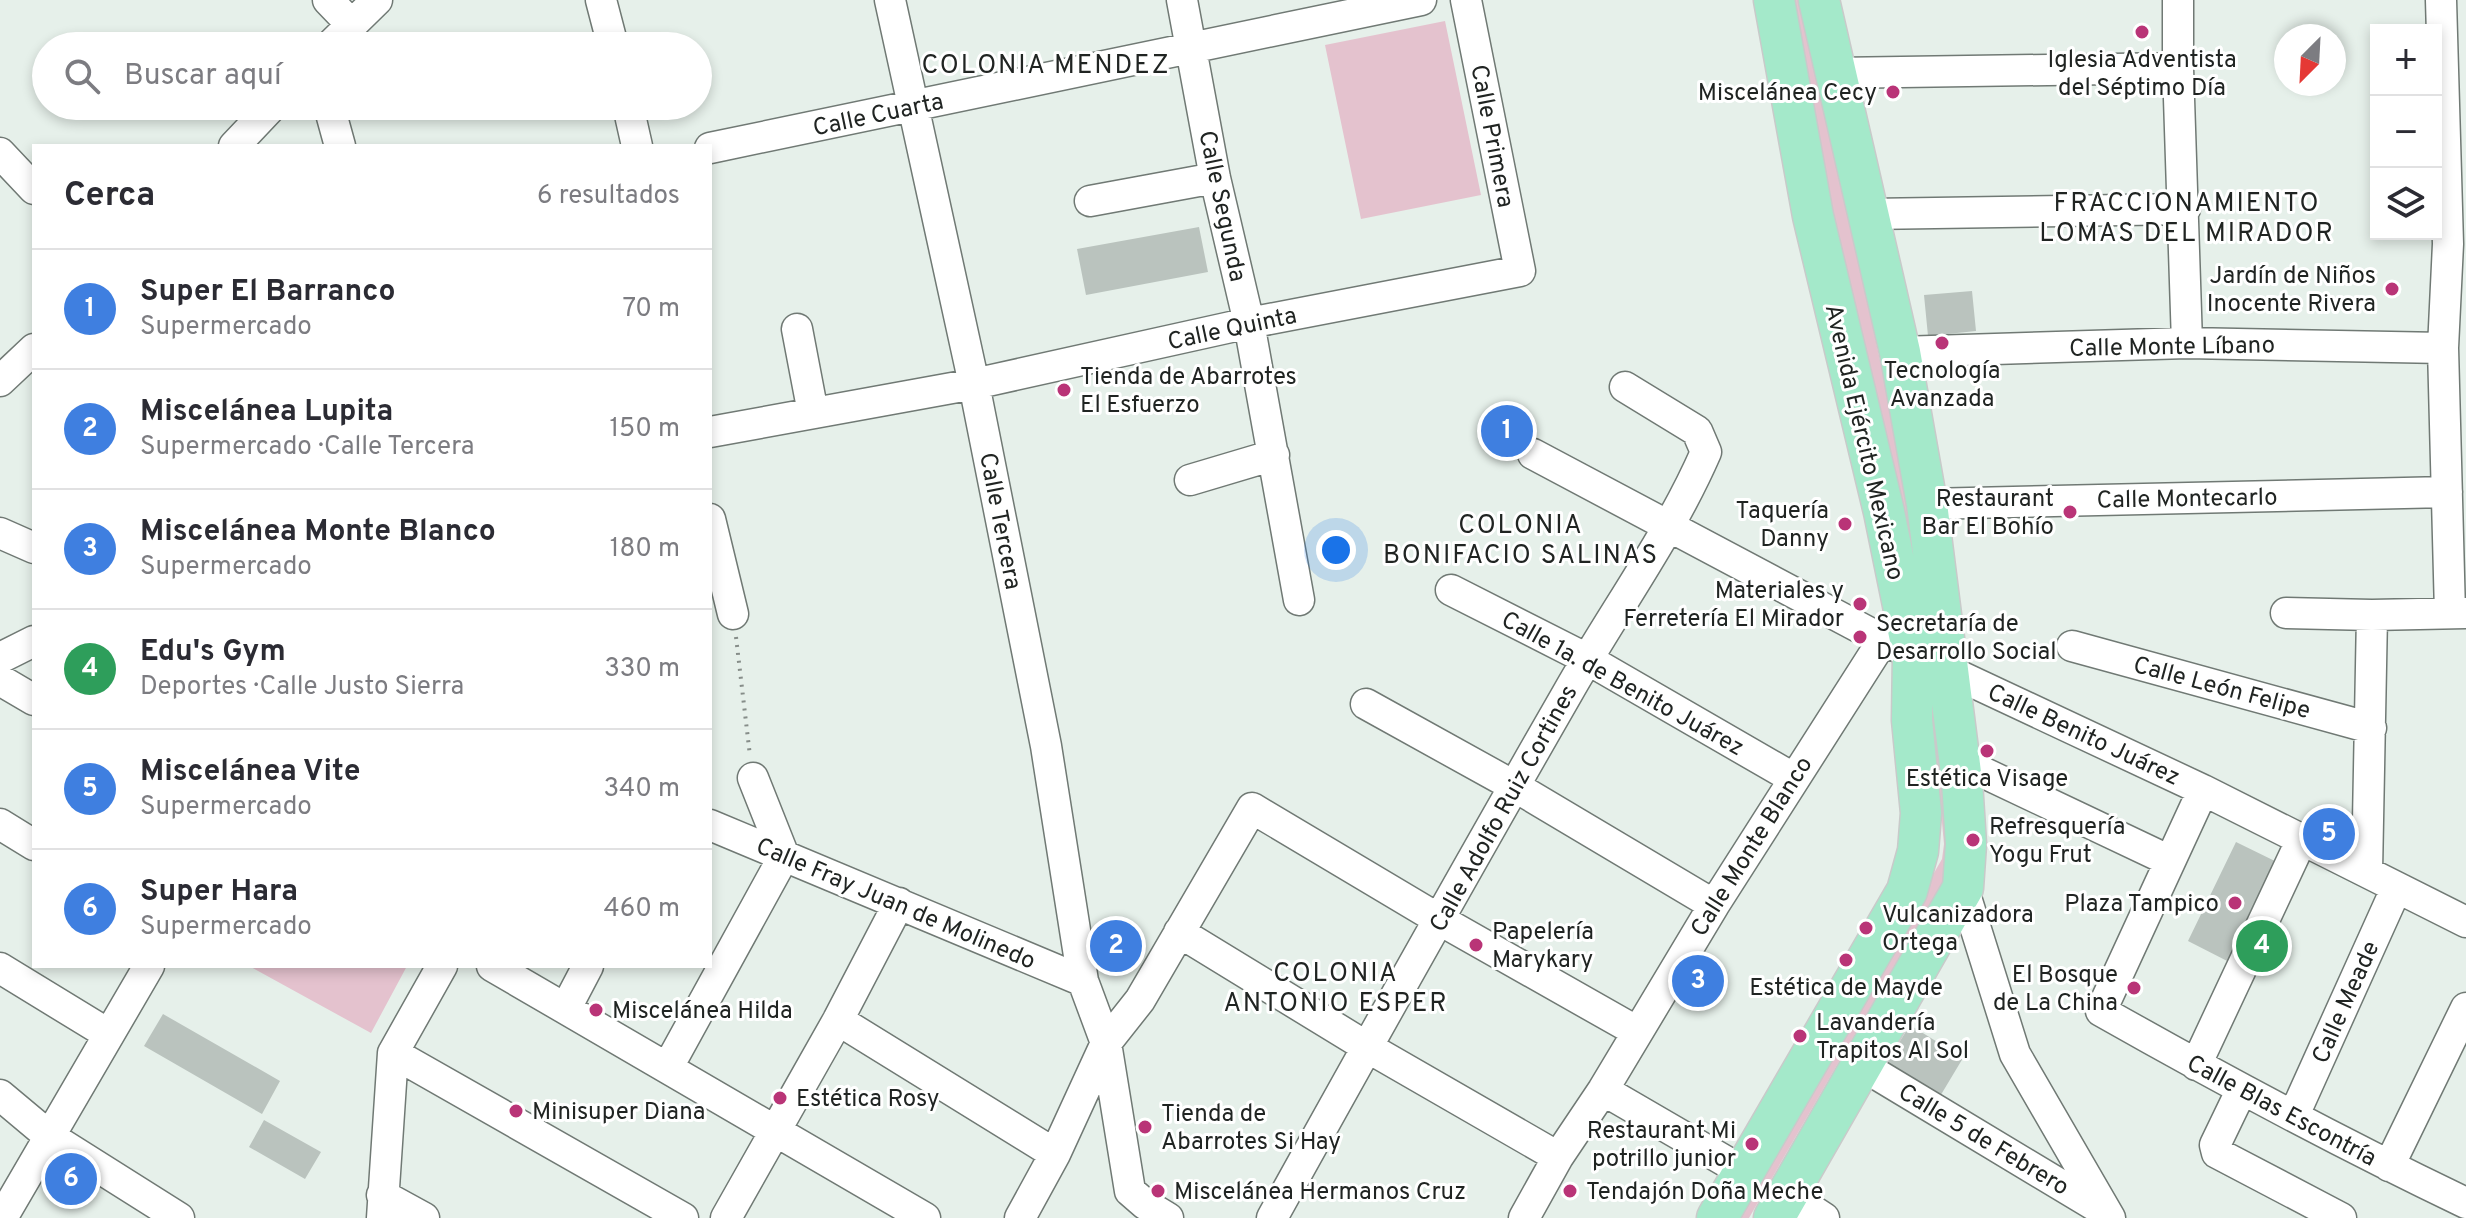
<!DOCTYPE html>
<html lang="es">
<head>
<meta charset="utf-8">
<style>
	:root { --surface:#fff; --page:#f2f2f3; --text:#2b2b33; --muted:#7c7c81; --line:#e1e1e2; --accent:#7c3aed }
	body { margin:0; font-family:Overpass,sans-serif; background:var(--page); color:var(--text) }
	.controls { position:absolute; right:24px; top:24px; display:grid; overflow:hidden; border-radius:0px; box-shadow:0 4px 12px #0003 }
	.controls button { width:72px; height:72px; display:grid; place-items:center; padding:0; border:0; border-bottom:2px solid var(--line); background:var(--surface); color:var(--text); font:40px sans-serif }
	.compass { position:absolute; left:2274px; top:24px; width:72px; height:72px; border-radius:50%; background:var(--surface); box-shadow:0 4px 12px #0003; rotate:204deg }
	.you { position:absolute; left:1336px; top:550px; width:28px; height:28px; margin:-20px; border:6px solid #fff; border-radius:50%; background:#1a73e8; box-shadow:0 0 0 12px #1a73e833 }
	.badge { display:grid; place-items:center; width:52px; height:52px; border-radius:50%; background:var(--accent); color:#fff; font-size:26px; font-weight:700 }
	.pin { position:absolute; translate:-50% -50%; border:4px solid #fff; box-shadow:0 2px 8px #0006 }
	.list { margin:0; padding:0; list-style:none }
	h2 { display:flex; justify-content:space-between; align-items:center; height:104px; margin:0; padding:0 32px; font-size:34px }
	h2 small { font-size:26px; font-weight:400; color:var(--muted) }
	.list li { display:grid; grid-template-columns:52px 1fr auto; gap:24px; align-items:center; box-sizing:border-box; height:120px; padding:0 32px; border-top:2px solid var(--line) }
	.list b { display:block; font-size:30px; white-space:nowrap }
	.list p { margin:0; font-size:26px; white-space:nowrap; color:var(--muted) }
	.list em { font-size:26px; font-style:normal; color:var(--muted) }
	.icon { flex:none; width:44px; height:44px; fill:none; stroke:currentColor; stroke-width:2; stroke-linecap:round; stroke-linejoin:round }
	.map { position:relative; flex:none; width:2466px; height:1218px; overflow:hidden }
	.search { position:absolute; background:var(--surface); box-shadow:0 4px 12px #0003; left:32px; top:32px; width:680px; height:88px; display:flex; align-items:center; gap:20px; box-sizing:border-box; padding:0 28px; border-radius:44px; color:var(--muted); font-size:30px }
	.panel { position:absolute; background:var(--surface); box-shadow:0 4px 12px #0003; left:32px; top:144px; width:680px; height:824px; border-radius:0px }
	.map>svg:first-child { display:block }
	.green { fill:#e4c2ce }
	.building { fill:#bac3be }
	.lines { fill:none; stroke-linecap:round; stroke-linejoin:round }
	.minor-casing { stroke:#707974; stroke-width:33 }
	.major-casing { stroke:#c9caca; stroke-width:43 }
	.path { stroke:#868d89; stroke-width:4; stroke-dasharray:2 6; stroke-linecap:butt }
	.minor { stroke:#fff; stroke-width:30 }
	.major { stroke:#a4e9ca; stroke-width:40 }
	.poi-dot { fill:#b93477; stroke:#fff; stroke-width:3 }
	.labels { text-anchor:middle; stroke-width:6; stroke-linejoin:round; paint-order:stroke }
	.poi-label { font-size:24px; fill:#202422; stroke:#fff; text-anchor:start }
	.street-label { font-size:24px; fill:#202422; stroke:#fff }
	.neighbourhood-label { font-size:26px; letter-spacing:2px; fill:#202422; stroke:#fff }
</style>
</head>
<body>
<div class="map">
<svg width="2466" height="1218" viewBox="0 0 2466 1218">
	<rect width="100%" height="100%" fill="#e6f0ea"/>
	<path class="green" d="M1788,0H1804L1900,455L1925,634L1893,462L1865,363Z
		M1445,21L1481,195L1361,219L1325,45Z
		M1935,721L1942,726L1947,874L1749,1218H1735L1942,859L1944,844L1933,727Z
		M249,966H407L371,1033Z"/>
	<path class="building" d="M1199,227L1208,272L1086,295L1077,249Z
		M1972,291L1976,331L1928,336L1924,295Z
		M2236,842L2283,865L2235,965L2188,941Z
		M163,1014L280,1081L262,1114L144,1046Z
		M1910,1025L1963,1058L1939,1098L1885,1065Z
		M264,1120L321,1152L305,1179L249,1147Z"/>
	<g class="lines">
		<defs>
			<path id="minor" d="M328,0L352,25
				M601,0L613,46
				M890,0L974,384L1046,746L1083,981L1106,1043L1130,1191L1145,1204L1168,1218
				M1182,0L1215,178L1249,323L1299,600
				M2178,0V68L2187,343
				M2441,0L2448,244L2443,348L2450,613
				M330,46L377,0
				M1835,73L2178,68
				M329,106L340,146
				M628,106L637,146
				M234,146L272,106
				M710,148L1421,0
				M0,153L34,189
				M1090,201L1215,178
				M1869,214L2185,209
				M797,329L813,413
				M1900,352L2187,343L2443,348
				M0,381L34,349
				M710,432L974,384L1249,323L1520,271L1466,0
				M1533,454L1883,640L2203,790L2466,922
				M1190,480L1274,455
				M1927,504L2447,492
				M710,519L733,614
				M0,533L34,548
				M1451,590L1587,659L1793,778
				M2286,613L2372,615L2466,613
				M2072,646L2371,728
				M0,658L34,641
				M0,680L34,700
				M1366,704L1514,786L1714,905
				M1959,761L2170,861
				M2203,790L2101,1011C2221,1079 2342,1144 2466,1203
				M0,824L34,845
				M710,825L1083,981
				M2367,872L2372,615
				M1963,888L2015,1054L2110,1218
				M1179,932L1367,1047L1558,1157
				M492,966L925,1218
				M0,968L108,1034
				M566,1008L588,966
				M838,1020L1055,1154
				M393,1053L683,1218
				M2196,1065L2302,839
				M1863,1066L2104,1211
				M668,1067L784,856L753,778
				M2242,1089L2215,1145L2217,1153L2341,1218
				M1603,1090L1744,1172
				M0,1095L49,1136L179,1218
				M2294,1115L2396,889
				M2389,1166L2466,1008
				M382,1195L424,1218
				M1789,1195L1824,1218
				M2,1218L149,966
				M382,1218L393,1053L442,966
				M726,1218L838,1020L899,903
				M1020,1218L1055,1154L1106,1043L1140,1000L1252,808L1440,920L1636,1031
				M1272,1218C1369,1043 1467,868 1567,694C1612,614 1669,537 1706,452L1697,431L1625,387
				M1524,1218L1558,1157L1603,1090L1714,905L1883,640"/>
			<path id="major" d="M1717,1218L1907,891L1918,851L1921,813L1912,720L1913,654L1884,512L1813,216L1774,0
				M1774,1218L1963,888L1966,844L1962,781L1927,504L1900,352L1819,0"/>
		</defs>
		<use href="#minor" class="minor-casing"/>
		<use href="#major" class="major-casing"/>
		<path class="path" d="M736,637L750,756"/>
		<use href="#minor" class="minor"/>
		<use href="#major" class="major"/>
	</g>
	<g class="poi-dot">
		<circle cx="2142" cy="32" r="8"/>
		<circle cx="1893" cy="92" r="8"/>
		<circle cx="2392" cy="289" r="8"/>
		<circle cx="1942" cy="343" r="8"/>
		<circle cx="1064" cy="390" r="8"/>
		<circle cx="2070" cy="512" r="8"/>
		<circle cx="1845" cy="524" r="8"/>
		<circle cx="1860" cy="604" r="8"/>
		<circle cx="1860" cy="637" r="8"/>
		<circle cx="1987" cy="751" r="8"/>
		<circle cx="1973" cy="840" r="8"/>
		<circle cx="2235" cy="903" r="8"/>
		<circle cx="1866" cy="928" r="8"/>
		<circle cx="1476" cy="945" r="8"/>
		<circle cx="1846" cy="960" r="8"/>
		<circle cx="2134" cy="988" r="8"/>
		<circle cx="596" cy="1010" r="8"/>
		<circle cx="1800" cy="1036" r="8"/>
		<circle cx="780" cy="1098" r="8"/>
		<circle cx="516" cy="1111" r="8"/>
		<circle cx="1145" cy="1127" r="8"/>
		<circle cx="1752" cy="1144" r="8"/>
		<circle cx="1158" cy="1191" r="8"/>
		<circle cx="1570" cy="1191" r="8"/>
	</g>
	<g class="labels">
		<g class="poi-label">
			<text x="2142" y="67" text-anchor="middle">Iglesia Adventista<tspan x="2142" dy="28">del Séptimo Día</tspan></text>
			<text x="1877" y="100" text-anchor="end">Miscelánea Cecy</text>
			<text x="2376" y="283" text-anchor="end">Jardín de Niños<tspan x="2376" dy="28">Inocente Rivera</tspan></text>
			<text x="1942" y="378" text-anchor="middle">Tecnología<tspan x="1942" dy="28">Avanzada</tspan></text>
			<text x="1080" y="384">Tienda de Abarrotes<tspan x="1080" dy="28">El Esfuerzo</tspan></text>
			<text x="2054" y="506" text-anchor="end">Restaurant<tspan x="2054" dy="28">Bar El Bohío</tspan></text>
			<text x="1829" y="518" text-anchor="end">Taquería<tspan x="1829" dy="28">Danny</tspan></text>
			<text x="1844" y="598" text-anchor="end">Materiales y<tspan x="1844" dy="28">Ferretería El Mirador</tspan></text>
			<text x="1876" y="631">Secretaría de<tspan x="1876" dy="28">Desarrollo Social</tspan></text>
			<text x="1987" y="786" text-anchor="middle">Estética Visage</text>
			<text x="1989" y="834">Refresquería<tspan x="1989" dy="28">Yogu Frut</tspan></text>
			<text x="2219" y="911" text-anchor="end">Plaza Tampico</text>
			<text x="1882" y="922">Vulcanizadora<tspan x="1882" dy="28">Ortega</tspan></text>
			<text x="1492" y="939">Papelería<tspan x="1492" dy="28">Marykary</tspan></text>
			<text x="2118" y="982" text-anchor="end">El Bosque<tspan x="2118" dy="28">de La China</tspan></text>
			<text x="1846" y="995" text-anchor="middle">Estética de Mayde</text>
			<text x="612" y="1018">Miscelánea Hilda</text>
			<text x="1816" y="1030">Lavandería<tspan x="1816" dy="28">Trapitos Al Sol</tspan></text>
			<text x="796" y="1106">Estética Rosy</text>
			<text x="532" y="1119">Minisuper Diana</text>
			<text x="1161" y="1121">Tienda de<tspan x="1161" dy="28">Abarrotes Si Hay</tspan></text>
			<text x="1736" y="1138" text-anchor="end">Restaurant Mi<tspan x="1736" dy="28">potrillo junior</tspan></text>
			<text x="1174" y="1199">Miscelánea Hermanos Cruz</text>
			<text x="1586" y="1199">Tendajón Doña Meche</text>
		</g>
		<g class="street-label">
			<text transform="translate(878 114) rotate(-12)" y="8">Calle Cuarta</text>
			<text transform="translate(1493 136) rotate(79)" y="8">Calle Primera</text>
			<text transform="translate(1223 206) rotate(78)" y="8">Calle Segunda</text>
			<text transform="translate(1232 328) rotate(-12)" y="8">Calle Quinta</text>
			<text transform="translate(2172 346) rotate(-1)" y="8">Calle Monte Líbano</text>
			<text transform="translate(1865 442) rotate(77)" y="8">Avenida Ejército Mexicano</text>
			<text transform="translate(2187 498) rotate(-1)" y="8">Calle Montecarlo</text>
			<text transform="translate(1001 521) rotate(79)" y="8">Calle Tercera</text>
			<text transform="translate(1623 683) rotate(29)" y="8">Calle 1a. de Benito Juárez</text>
			<text transform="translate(2222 687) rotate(15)" y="8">Calle León Felipe</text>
			<text transform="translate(2084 734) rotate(25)" y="8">Calle Benito Juárez</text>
			<text transform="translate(1503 808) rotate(-61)" y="8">Calle Adolfo Ruiz Cortines</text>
			<text transform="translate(1751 846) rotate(-58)" y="8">Calle Monte Blanco</text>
			<text transform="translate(896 903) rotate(23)" y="8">Calle Fray Juan de Molinedo</text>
			<text transform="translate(2345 1002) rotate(-66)" y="8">Calle Meade</text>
			<text transform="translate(2282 1110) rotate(28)" y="8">Calle Blas Escontría</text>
			<text transform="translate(1984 1139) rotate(31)" y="8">Calle 5 de Febrero</text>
		</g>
		<g class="neighbourhood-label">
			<text x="1046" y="73">COLONIA MENDEZ</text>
			<text x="2187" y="211">FRACCIONAMIENTO<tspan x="2187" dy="30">LOMAS DEL MIRADOR</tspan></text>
			<text x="1521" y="533">COLONIA<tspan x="1521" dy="30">BONIFACIO SALINAS</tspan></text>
			<text x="1336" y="981">COLONIA<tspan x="1336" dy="30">ANTONIO ESPER</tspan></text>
		</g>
	</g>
</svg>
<div class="controls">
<button>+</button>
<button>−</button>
<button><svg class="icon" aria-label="layers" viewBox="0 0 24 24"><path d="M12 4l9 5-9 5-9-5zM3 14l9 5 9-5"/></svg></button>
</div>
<svg class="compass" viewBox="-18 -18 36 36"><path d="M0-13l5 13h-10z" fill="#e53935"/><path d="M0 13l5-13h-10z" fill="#7c7c81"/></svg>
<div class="you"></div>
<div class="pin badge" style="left:1507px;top:431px;background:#3f7fe0">1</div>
<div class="pin badge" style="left:1116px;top:946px;background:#3f7fe0">2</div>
<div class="pin badge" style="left:1698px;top:981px;background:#3f7fe0">3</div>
<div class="pin badge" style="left:2262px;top:946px;background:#2e9e5b">4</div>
<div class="pin badge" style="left:2329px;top:834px;background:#3f7fe0">5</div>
<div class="pin badge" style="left:71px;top:1179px;background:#3f7fe0">6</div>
<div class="search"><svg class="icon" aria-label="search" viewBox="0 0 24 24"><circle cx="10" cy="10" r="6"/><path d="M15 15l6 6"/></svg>Buscar aquí</div>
<section class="panel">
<h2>Cerca<small>6 resultados</small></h2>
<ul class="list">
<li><span class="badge" style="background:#3f7fe0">1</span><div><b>Super El Barranco</b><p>Supermercado</p></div><em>70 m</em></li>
<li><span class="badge" style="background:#3f7fe0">2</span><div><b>Miscelánea Lupita</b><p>Supermercado · Calle Tercera</p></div><em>150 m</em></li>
<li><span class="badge" style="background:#3f7fe0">3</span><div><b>Miscelánea Monte Blanco</b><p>Supermercado</p></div><em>180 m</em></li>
<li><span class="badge" style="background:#2e9e5b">4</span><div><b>Edu's Gym</b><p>Deportes · Calle Justo Sierra</p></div><em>330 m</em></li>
<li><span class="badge" style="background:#3f7fe0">5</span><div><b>Miscelánea Vite</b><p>Supermercado</p></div><em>340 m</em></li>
<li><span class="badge" style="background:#3f7fe0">6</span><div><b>Super Hara</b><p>Supermercado</p></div><em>460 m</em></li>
</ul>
</section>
</div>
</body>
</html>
